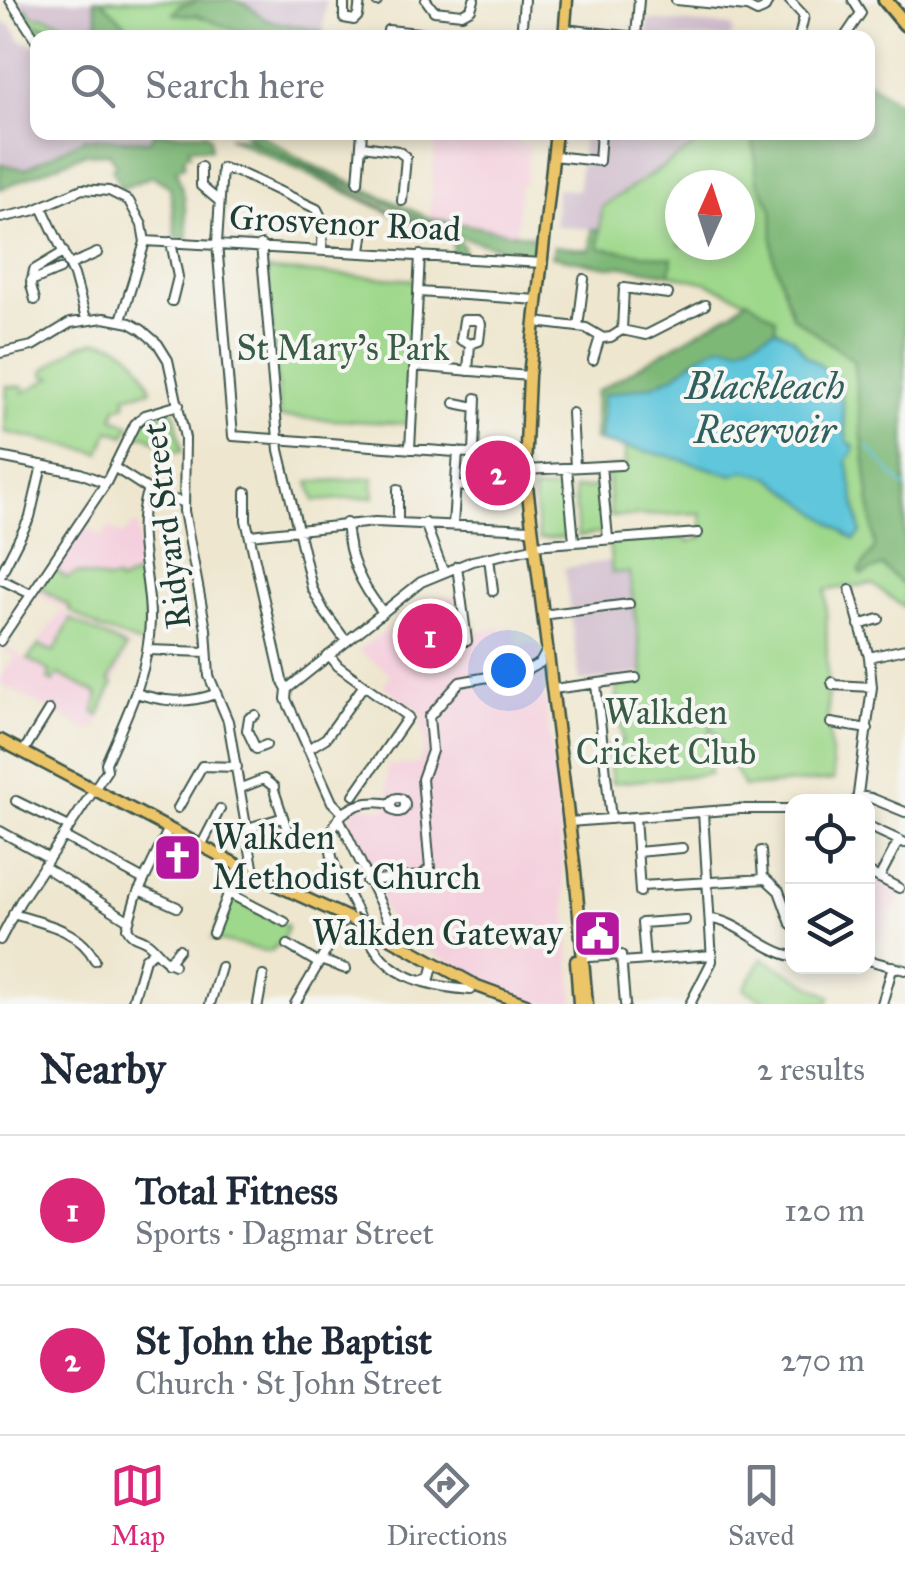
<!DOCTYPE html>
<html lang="en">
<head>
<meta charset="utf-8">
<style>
	:root { --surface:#fff; --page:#f2f2f3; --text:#1f2937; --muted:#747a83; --line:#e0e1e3; --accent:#db2777 }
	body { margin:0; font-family:"IM FELL Great Primer",serif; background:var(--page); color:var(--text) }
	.controls { position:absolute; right:30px; bottom:30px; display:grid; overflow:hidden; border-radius:20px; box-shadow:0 5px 15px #0003 }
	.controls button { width:90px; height:90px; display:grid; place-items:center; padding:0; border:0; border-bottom:2px solid var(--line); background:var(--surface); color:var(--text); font:50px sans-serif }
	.compass { position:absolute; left:665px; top:170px; width:90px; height:90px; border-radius:50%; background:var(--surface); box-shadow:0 5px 15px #0003; rotate:3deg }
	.you { position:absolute; left:508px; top:670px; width:35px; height:35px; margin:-25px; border:8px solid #fff; border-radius:50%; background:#1a73e8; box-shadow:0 0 0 15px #1a73e833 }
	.badge { display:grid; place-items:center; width:65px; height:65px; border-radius:50%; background:var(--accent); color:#fff; font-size:32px; font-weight:700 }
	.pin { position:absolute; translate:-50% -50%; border:5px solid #fff; box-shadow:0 2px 10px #0006 }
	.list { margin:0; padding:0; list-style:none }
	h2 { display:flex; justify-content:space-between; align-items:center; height:130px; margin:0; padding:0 40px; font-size:42px }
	h2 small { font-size:32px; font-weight:400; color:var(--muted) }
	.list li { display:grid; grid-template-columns:65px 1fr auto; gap:30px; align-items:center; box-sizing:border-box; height:150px; padding:0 40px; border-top:2px solid var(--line) }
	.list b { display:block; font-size:38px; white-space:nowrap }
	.list p { margin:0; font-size:32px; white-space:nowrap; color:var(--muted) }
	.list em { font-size:32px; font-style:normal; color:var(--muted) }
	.icon { flex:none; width:55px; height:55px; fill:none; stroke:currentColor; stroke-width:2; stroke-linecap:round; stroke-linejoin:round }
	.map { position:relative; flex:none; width:905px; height:1004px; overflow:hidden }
	.search { position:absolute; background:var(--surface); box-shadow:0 5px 15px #0003; left:30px; right:30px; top:30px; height:110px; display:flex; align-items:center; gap:25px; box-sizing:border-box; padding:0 35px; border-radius:20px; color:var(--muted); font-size:38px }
	.sheet { height:430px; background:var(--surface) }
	nav { display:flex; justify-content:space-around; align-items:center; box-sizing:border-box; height:140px; border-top:2px solid var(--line); background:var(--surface); font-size:28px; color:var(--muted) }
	nav a { display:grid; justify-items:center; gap:5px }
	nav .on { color:var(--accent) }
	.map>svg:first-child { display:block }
	.built { fill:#f4cfdd }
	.industrial { fill:#d0bdcd }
	.green { fill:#9ed88b; stroke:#5e8a60; stroke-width:2.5; fill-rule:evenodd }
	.forest { fill:#7eb877; stroke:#4e7a56; stroke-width:2.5 }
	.water { fill:#5ec6db; stroke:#3e8288; stroke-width:2.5 }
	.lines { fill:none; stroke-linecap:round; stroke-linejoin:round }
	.stream { stroke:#5ec6db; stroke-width:2.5 }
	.minor-casing { stroke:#3e564b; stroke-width:12 }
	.major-casing { stroke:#3e564b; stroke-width:15 }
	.highway-casing { stroke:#3e564b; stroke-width:18 }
	.minor { stroke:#fff; stroke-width:8 }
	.major { stroke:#edc569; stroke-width:10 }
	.highway { stroke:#edc569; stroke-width:12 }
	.major-bridge-casing { stroke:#3e564b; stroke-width:15; stroke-linecap:butt }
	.major-bridge { stroke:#edc569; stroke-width:10 }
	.labels { text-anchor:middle; stroke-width:8; stroke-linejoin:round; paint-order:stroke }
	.street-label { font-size:35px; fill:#1f3d34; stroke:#f6f6f2 }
	.park-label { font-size:35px; fill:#385c45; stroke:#f6f6f2 }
	.poi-label { font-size:35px; fill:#1f3d34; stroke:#f6f6f2; text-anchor:start }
	.water-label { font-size:38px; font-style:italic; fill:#2f5f5e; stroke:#f6f6f2 }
</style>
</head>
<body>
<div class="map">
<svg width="905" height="1004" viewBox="0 0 905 1004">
	<rect width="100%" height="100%" fill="#f6f6f2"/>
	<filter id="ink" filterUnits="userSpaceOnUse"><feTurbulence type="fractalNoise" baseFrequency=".01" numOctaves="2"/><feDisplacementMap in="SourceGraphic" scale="20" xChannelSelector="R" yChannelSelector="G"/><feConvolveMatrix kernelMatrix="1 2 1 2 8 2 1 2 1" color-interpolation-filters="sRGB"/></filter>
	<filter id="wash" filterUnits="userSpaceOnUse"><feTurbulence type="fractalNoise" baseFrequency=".0048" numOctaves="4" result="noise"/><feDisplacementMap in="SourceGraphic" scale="40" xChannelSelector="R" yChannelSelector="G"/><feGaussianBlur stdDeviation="2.25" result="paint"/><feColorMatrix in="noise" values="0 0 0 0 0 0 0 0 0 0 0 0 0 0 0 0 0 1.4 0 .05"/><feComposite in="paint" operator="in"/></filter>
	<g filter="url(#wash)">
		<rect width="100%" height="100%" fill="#eee6ce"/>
		<path class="built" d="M436,133H519L518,144L529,145L525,184H520L516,233L429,218Z
			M137,523L148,610L145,646L105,632L36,593L82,524L102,537L109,527L122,535Z
			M457,596L464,644L477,639L476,632L514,627L517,645L538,644L555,774L574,1004H548L499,990L394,931L349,829L348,815L358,806L384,809L388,795L387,766L418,764L425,749L421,723L424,716L383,686L391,674L358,650L400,621L399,618L422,600Z
			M61,610L104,635L129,645L96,729L92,727L90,731L0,684V678L14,657L4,650L6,646L27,660Z
			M868,874L901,896L880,940L868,938Z"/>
		<path class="industrial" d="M17,0H94L99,22L82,30L46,17L32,16Z
			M234,0H326L323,32L266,20L246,4Z
			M648,20L731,26L733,33L730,38H647Z
			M0,21L10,25L21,40L32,45L37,42L38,132L154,133L150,141L85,138L25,169L0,164Z
			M583,133H714L602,207L600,230L555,226L556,189L578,190Z
			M610,561L612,572L629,571L643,673L580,682L564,568Z"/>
		<path class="green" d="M94,0H234L246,4L266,20L323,32L322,37H100L27,22L22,11L27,8L32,16L46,17L83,30L99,22Z
			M868,82L905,107V608L872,584L826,590L828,725L834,780L744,787L711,725L708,748L710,774L612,783L608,745L623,741L616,687L639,683V679L644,678L629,572L612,573L609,541L686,538L688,542L703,537L701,513L611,517L607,468L625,466V448L595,440L596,392L734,311L746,300L707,283L670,274L672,258L598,248L602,207L714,133L868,132ZM680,185H740V245H680Z
			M267,270L415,280L408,424L280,417Z
			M96,341C127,342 142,362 151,390L125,396L126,403L122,407L117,406L113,418L130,425L125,436L109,430L100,453L5,432L7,386L24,387L23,393L52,377L44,375V370L79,346Z
			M174,410L182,451L174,453L147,436L133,435L144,419Z
			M373,478L374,497L315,501L309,482Z
			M601,487L605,533L578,536L574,489Z
			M566,489L570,537L539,539L533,490Z
			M52,568L67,578L77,573L106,580L117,579L119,583L142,572L147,609L144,645L102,630L69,610L70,607L40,587Z
			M71,619L126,648L109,681L113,683L99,716L94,713L98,694L58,674L53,682L48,679L51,672L28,659L39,645L54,652Z
			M231,897L287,926C286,938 279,945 269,952L212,939Z
			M762,958L831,997L827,1004H770L744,989Z"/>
		<path class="forest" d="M94,0H101L139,37L38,38L27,22L95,36L100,31Z
			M195,0H234L246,4L266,20L323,32L322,37H253L198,16L173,14L180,5L194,3Z
			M868,82L905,107V587L882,566L861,575L859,571L875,548L853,360L792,316L773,256L772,209L757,181L753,139L745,133L868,132Z
			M154,133H206L210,137L211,149L189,147L191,154L185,156L184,166L176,169L184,196L188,239L176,238L170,187L152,176L121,189L112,168L116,166L110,153L84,154L0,189V164L25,169L85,138L150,141Z
			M244,133H258L308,163L429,218L540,238L537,255L533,257L460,237L458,233L423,221L259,144Z
			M228,137L247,139L391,211L455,237L463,246L464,255L453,254V242Z
			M592,229L600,230L599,248L672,258L670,274L622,266L608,267L552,256L554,246L590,250Z
			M747,299L775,318L776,329L740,348L699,356L675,375L654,385L604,395L600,442L595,440L596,392L734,311Z"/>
		<path class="water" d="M776,329L793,338L807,356L839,379L847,441L853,445L854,451L847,460L861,533L854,540L770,477L745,471L732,475L668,456L600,442L604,395L654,385L675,375L699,356L721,345L740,347Z"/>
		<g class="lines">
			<path class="stream" d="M868,447L905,488"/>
		</g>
	</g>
	<g filter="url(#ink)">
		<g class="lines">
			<defs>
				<path id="minor" d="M10,0L38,43
					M344,0V18L354,20L358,16L360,0
					M426,0L434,11L462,14L471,9L474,0
					M676,0L747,7L757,12L764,9L769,0
					M789,0L804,16L799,38
					M377,2V0
					M564,29L646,38
					M636,36L639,0
					M387,38L388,30L471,38
					M521,38L524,0
					M844,38L861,13L853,0
					M363,146L398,151L406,157L402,201
					M553,156L599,161L601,132
					M201,167V186L219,201
					M358,182L362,132
					M42,207L74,275L86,319
					M0,218L32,211L82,189L109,191L129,201L142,225L145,242L121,320
					M145,241L543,263
					M171,242L178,277L172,301
					M217,243L233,436L525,457
					M217,243L222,168L240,173L317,209L323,221L322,249
					M261,245L279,450L312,588L324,611L346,641
					M361,252L365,221
					M70,265L97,253
					M31,281L60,269
					M419,292L538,300
					M35,300L31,285L34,270L64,252
					M535,322L586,328L603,338L611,337L622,330L646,335L705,305
					M578,327L584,279
					M622,330L624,288L668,294
					M0,353L32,346L70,323L104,318L130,323L142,330L158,344L168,360L185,438L184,511L206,629L209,676L228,721L254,873
					M593,360L600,337
					M414,366L529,376
					M468,371L470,344L479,341L481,324L478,320H464L461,340L470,344
					M455,403L475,407
					M572,413L575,467
					M410,449L420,255
					M474,453L476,398
					M0,457L80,473L106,483
					M601,466L608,538
					M115,468L160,497L184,502
					M567,468L574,541
					M525,470L621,465
					M456,486L526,491
					M246,492V520L282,680L287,689L286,699L332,802L343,813
					M398,522V489
					M346,523C349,559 360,584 382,611
					M425,523L443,571
					M453,525L458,452
					M250,535L375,522L530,529
					M533,545L698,533
					M489,557L493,591
					M457,566L467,641
					M0,576L30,517L42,465
					M0,579L31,594
					M850,590L869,657L872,687L857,802
					M542,615L629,604
					M859,625L879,619
					M0,641L106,483L135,424L145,415L179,405
					M148,650L207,652
					M329,655L338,666L408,717L354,795
					M869,657L905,649
					M832,682L833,685L872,687
					M596,684L611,819
					M287,689L421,582L472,561L533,548
					M553,689L636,678
					M136,693C163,702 188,704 215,694
					M255,715L249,718L247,730L256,749L266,745
					M831,723L868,729
					M308,749L326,738L364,685
					M23,752L49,710
					M241,788L264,779L274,787
					M275,793L291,841
					M858,796L871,798L905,812
					M391 805a7 7 0 1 1 14 0a7 7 0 1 1-14 0Z
					M16,801L69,827
					M391,804C359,797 326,813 331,851C333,870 347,890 355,908C365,928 372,952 391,966C412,983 445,988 471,990
					M178,808L202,766L237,767
					M635,817L640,892
					M339,818L398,940
					M569,822L740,809H792
					M868,826L905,843
					M169,828L136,897L127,928C133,939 138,936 147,942C158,950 161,960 174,965
					M248,828L281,818
					M0,831L49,858
					M63,836L144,880
					M201,846L220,809
					M761,851L763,878
					M637,852L682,848
					M43,866L128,920
					M868,872L899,888
					M879,878L899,840
					M366,881L421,876L430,868L422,779L432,751L429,717L460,682L527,670L540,663L546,652
					M640,886L766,879L779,891L791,924
					M139,890L177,907
					M230,894L285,922
					M13,914C43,923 79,929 95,960
					M710,919C737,920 763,950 792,956
					M213,933L239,866
					M0,940L20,902L107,770L106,763C126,717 149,673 150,621C151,577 132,533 148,489
					M288,945L318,963
					M590,957L621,955L625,1004
					M320,960L346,969
					M645,960L642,923L685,920
					M868,960L905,970
					M622,962L712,955
					M168,963L179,949
					M420,981L430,978L433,967
					M132,1004L145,959L155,950
					M210,1004L221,967
					M258,1004L263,976
					M295,1004L346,917
					M690,1004L712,961L703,812
					M882,1004L893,966"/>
				<path id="major" d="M564,38L567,0
					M556,132L529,376L525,470L575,871L587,1004
					M0,740L274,884L353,920
					M366,925L477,986L526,1004
					M576,961L579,1004"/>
				<path id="highway" d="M885,0L905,24"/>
			</defs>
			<use href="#minor" class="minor-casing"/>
			<use href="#major" class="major-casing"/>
			<use href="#highway" class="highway-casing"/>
			<use href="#minor" class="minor"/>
			<use href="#major" class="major"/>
			<use href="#highway" class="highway"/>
			<defs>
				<path id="major-bridge" d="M353,920L366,925"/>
			</defs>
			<use href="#major-bridge" class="major-bridge-casing"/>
			<use href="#major-bridge" class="major-bridge"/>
		</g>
	</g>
	<defs>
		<symbol id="church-square" viewBox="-11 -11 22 22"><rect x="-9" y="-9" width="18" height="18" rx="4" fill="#b5179e" stroke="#f6f6f2"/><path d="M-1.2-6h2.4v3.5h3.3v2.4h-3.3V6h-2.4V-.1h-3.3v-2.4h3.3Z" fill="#fff"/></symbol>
		<symbol id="civic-square" viewBox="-11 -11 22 22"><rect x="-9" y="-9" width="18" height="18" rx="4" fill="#b5179e" stroke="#f6f6f2"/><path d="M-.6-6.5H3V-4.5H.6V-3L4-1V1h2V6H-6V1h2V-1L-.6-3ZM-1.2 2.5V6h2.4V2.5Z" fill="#fff"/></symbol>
	</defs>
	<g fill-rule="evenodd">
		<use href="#church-square" x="150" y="830" width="55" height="55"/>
		<use href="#civic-square" x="570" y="906" width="55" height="55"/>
	</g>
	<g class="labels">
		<g class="street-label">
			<text transform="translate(345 223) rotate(3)" y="12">Grosvenor Road</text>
			<text transform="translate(166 526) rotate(-97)" y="12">Ridyard Street</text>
		</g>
		<g class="park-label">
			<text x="343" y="360">St Mary's Park</text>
			<text x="666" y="724">Walkden<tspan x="666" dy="40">Cricket Club</tspan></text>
		</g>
		<g class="poi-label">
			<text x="212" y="849">Walkden<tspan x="212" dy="40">Methodist Church</tspan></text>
			<text x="563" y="945" text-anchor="end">Walkden Gateway</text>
		</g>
		<g class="water-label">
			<text x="765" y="399">Blackleach<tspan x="765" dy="44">Reservoir</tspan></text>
		</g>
	</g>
</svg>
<div class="controls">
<button><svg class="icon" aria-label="locate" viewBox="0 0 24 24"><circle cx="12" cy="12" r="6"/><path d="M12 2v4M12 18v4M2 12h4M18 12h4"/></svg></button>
<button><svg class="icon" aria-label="layers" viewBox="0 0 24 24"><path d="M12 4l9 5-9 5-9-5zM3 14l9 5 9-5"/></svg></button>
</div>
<svg class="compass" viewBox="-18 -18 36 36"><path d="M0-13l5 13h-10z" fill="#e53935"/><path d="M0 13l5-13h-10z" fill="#747a83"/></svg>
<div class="you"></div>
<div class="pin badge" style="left:430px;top:636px">1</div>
<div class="pin badge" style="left:498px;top:473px">2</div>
<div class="search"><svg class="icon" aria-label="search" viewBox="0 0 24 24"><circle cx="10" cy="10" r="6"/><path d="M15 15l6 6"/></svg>Search here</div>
</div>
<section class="sheet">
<h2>Nearby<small>2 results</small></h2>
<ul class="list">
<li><span class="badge">1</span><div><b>Total Fitness</b><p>Sports · Dagmar Street</p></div><em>120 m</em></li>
<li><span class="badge">2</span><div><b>St John the Baptist</b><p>Church · St John Street</p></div><em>270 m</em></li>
</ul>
</section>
<nav>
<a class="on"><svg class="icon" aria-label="map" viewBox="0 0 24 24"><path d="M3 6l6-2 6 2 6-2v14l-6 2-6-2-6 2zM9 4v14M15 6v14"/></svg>Map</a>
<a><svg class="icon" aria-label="directions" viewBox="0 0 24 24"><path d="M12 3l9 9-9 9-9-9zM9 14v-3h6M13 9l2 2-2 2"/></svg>Directions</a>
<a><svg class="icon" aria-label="saved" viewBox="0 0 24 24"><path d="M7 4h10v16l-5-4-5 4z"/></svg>Saved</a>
</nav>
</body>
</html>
